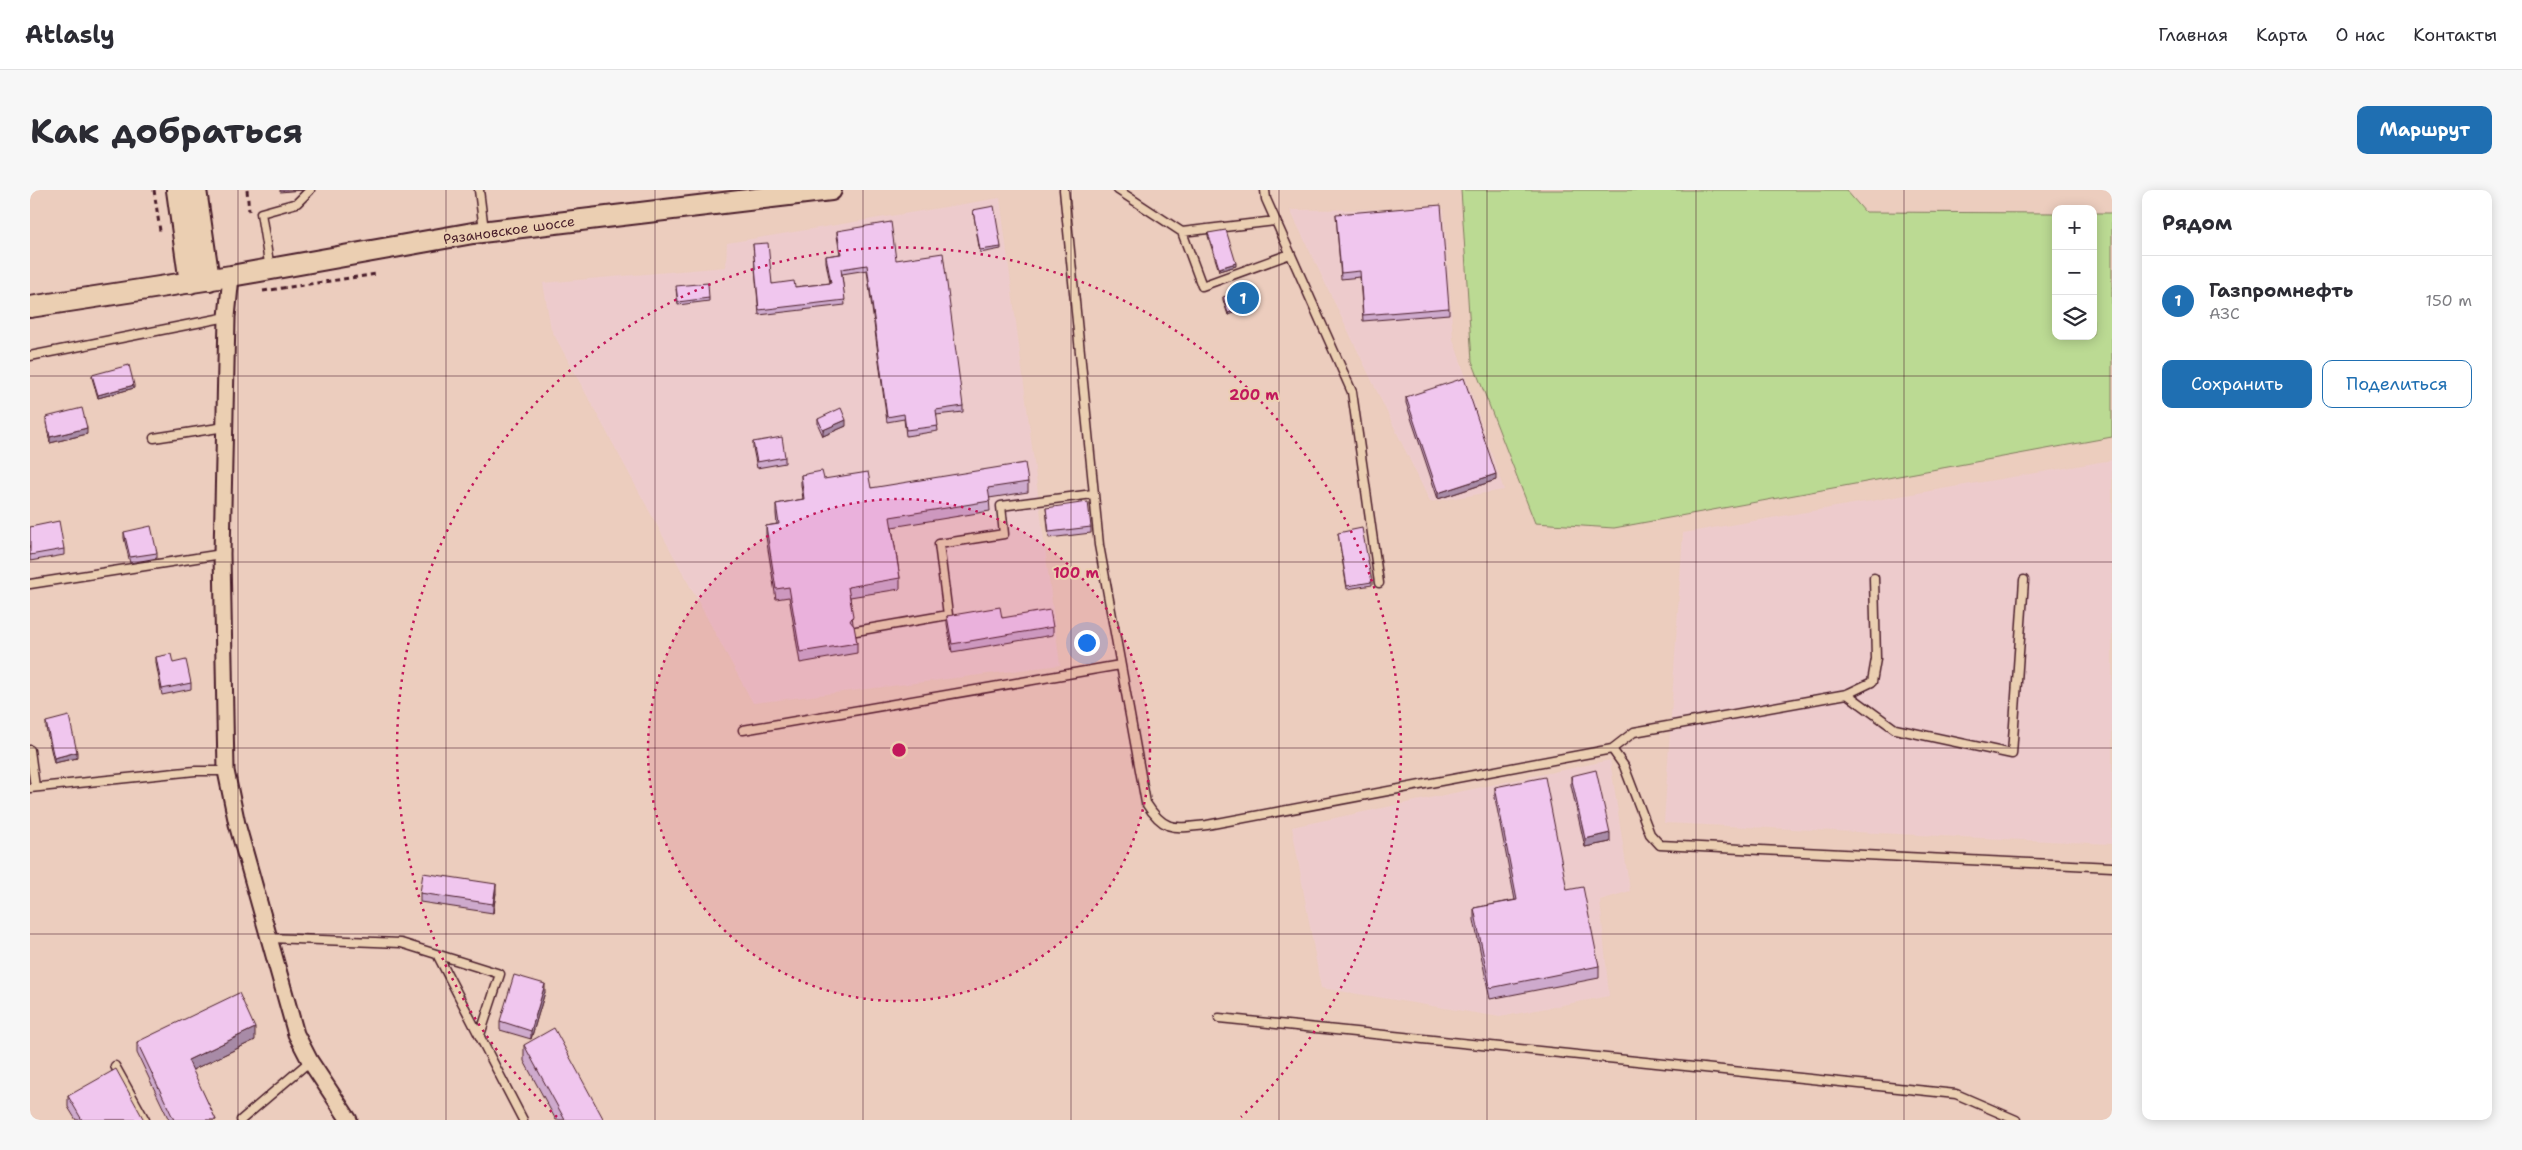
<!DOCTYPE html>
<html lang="ru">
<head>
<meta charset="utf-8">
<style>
	:root { --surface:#fff; --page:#f7f7f7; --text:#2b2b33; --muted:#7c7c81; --line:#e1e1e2; --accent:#1f6fb2 }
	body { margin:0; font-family:"Shantell Sans",sans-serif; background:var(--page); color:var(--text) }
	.controls { position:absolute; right:15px; top:15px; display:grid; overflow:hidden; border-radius:10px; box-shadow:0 2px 12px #0003 }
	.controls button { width:45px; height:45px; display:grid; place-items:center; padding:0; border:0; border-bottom:1px solid var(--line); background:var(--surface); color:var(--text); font:25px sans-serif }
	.you { position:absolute; left:1056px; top:452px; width:18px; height:18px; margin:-12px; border:4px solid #fff; border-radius:50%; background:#1a73e8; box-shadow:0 0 0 8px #1a73e833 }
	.badge { display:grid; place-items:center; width:32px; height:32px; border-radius:50%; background:var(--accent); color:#fff; font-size:16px; font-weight:700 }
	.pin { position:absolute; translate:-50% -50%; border:2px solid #fff; box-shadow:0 1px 5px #0006 }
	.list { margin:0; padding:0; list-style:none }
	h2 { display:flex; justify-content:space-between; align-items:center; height:65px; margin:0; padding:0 20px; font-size:21px }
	h2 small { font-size:16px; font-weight:400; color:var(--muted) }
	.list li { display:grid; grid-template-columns:32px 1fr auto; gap:15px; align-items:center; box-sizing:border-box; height:90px; padding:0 20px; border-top:1px solid var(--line) }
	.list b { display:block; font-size:19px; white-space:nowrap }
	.list p { margin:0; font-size:16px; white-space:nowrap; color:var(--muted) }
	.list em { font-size:16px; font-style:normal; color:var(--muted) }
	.actions { display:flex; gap:10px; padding:15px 20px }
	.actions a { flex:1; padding:11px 0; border:1px solid var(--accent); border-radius:10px; text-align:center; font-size:18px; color:var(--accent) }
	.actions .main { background:var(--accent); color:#fff }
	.icon { flex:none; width:28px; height:28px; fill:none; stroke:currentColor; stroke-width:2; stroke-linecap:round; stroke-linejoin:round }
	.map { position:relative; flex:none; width:2082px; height:930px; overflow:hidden; border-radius:10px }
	header { display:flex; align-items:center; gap:30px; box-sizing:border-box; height:70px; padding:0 25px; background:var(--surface); border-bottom:1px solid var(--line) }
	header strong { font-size:24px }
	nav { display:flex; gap:28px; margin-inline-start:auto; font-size:18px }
	.intro { display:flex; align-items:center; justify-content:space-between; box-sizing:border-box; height:120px; padding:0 30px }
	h1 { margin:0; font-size:35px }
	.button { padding:12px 22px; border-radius:10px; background:var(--accent); color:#fff; font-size:18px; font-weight:700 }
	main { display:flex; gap:30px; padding:0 30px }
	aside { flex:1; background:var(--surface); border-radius:10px; box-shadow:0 2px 12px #0003 }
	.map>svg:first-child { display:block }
	.built { fill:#edcbcc }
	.green { fill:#bbda93; stroke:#827c5f }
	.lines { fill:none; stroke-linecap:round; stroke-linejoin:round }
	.lane-casing { stroke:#4a1f2b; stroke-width:11 }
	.street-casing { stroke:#4a1f2b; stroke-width:19 }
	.secondary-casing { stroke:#4a1f2b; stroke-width:24 }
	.path { stroke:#4a1f2b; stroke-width:3; stroke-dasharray:5 4; stroke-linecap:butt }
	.lane { stroke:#ebcfb2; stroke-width:8 }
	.street { stroke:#ebcfb2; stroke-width:15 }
	.secondary { stroke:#ebcfb2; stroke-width:20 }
	.wall { fill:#ceaacd; stroke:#4a1f2b }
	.shaded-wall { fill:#a88ba7; stroke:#4a1f2b }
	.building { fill:#f0c6ee; stroke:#4a1f2b }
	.grid { fill:none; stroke:#4a1f2b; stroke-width:1; stroke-opacity:0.55 }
	.ring { fill:none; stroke:#c2185b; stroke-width:2.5; stroke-dasharray:2.5 5 }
	.labels { text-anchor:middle; stroke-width:4; stroke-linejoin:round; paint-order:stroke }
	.street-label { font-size:14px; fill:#4a1f2b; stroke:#ebcfb2 }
	.centre { fill:#c2185b; stroke:#ebcfb2; stroke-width:2.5 }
	.ring-label { font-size:15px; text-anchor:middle; font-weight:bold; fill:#c2185b; stroke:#ebcfb2; stroke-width:4; stroke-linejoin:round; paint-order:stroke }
</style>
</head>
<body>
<header>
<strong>Atlasly</strong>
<nav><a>Главная</a><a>Карта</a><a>О нас</a><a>Контакты</a></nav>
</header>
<div class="intro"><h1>Как добраться</h1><a class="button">Маршрут</a></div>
<main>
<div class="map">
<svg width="2082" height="930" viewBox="0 0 2082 930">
	<rect width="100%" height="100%" fill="#eccdbe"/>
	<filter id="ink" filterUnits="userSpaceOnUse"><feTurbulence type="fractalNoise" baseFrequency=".02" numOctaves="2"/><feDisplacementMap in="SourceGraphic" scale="10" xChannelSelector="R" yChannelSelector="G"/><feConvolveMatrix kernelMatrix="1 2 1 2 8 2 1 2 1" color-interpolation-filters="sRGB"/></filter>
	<g filter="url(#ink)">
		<path class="built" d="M970,8L1030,475L723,513L521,139L513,93L696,77L697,53Z
			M1414,19L1423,149L1474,300L1400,312L1260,20Z
			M2082,270V654L1634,633L1653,343Z
			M1580,570L1600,701L1570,710L1579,806L1470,827L1291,798L1262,637Z"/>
		<path class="green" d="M1431,0H1816L1835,22L2026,23V146H2063V23H2082V247L1584,338L1505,333L1442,171Z"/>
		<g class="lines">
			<defs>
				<path id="lane" d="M449,0L454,40
					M1034,0L1069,355L1116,613C1135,643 1145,638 1177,635L1582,559L1594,576L1620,644L1630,655L2082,677
					M1088,0L1152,42L1172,96L1260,64
					M1235,0L1236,9L1322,202L1349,393
					M1152,42L1245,31
					M240,79L231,23L267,13L280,0
					M0,166L197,127
					M124,248L195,237
					M0,394L192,364
					M826,441L918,425L909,354L974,344L971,316L1063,304
					M1817,504L1865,539L1982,564L1994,390
					M713,540L1090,475
					M1582,559L1604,542L1817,504L1842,492L1846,469L1844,388
					M0,560L5,597
					M0,598L165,581H196
					M239,748L371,753L470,784L450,845
					M408,766L493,930
					M1189,828L1926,904L1986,930
					M85,876L115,930
					M211,930L280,871"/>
				<path id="street" d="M201,86L197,127L192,364L196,581L207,634L266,844L280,871L319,930"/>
				<path id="secondary" d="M147,0L160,93
					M166,0L179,90
					M0,117L201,86L443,43L801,0"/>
			</defs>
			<use href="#lane" class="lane-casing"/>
			<use href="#street" class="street-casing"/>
			<use href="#secondary" class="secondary-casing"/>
			<path class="path" d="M124,0L130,41
				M217,0L219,21
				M233,101L347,84"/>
			<use href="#lane" class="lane"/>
			<use href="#street" class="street"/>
			<use href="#secondary" class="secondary"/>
		</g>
		<path class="wall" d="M250,0H272L250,2Z
			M943,20L971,57V59L950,63Z
			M1306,24L1419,118V124L1333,131L1330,87L1311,89Z
			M807,41L866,70L933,216V222L906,225L908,241L876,246L874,229L857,232L837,80L812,84L815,115L729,125L723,54L742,94L765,97L800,93L796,72V66L810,64L807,46Z
			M1178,43L1206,76L1189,81L1178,46Z
			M646,99L679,108V111L648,115Z
			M1193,107L1226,116L1198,125L1193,110Z
			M62,185L104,198L68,208L62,188Z
			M1376,207L1466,290L1408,309L1376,213Z
			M16,227L57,244L20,253L16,233Z
			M788,229L816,236L793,246L788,235Z
			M723,252L755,267V273L727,278L723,258Z
			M771,285L841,298L998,292V302L959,308L960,321L862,337L870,388V399L820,407L823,434L827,453V463L770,473L759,407L746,409L736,347V336L747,334L746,324V314L773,309L771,295Z
			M1016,318L1061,337V343L1019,348Z
			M0,337L34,359V365L0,371Z
			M94,342L127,363V368L100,373L94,348Z
			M1308,343L1342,392V395L1317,399Z
			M917,426L972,428L1023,437V445L922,462L917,434Z
			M126,467L143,473L161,493V499L132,505L126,473Z
			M16,532L47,568L24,573L16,538Z
			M1541,586L1580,652L1555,657L1541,595Z
			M1465,597L1537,700L1569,776V788L1460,809L1444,730V718L1485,710L1465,608Z
			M390,703H466L463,723L390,712Z
			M515,802L501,849L470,840V831Z
			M225,850L162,880L186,930H139L107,863V852Z
			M494,855L574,930H526L494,871Z
			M38,906L114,930H46L38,917Z"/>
		<path class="shaded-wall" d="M1206,73V76L1189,81V78Z
			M1226,113V116L1198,125V123Z
			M104,195V198L68,208V205Z
			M816,230V236L793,246V240Z
			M57,238V244L20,253V247Z
			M1466,284V290L1408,309V303Z
			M47,562V568L24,573V568Z
			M1580,643V652L1555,657V649Z
			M466,694V703L463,723V714Z
			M515,794V802L501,849V841Z
			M225,838V850L158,882V870Z"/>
		<path class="building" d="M1411,15L1419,118L1333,125L1330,81L1311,83L1306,24Z
			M964,16L971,57L950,60L943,20Z
			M861,32L866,70L913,63L933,216L906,220L908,236L876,240L874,224L857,227L837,75L811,79L815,110L729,120L723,54L738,53L742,94L764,91L765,97L801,93L796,66L811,64L807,41Z
			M1196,40L1206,73L1189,78L1178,43Z
			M678,93L679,108L648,112L646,96Z
			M1220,97L1226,113L1198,123L1193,107Z
			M99,175L104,195L68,205L62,185Z
			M1434,188L1466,284L1408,303L1376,207Z
			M52,218L57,238L20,247L16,227Z
			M811,218L816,230L793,240L788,229Z
			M752,247L755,267L727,272L723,252Z
			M995,273L998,292L958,298L960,311L860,327L870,388L818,397L823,426L820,431L824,436L827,453L770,462L759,397L746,399L736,336L749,334L746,314L774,309L771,285L792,281L794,289L838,282L841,298Z
			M1058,312L1061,337L1019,342L1016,318Z
			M29,331L34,359L0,365V337Z
			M121,336L127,363L100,367L94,342Z
			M1332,338L1342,392L1317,396L1308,343Z
			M970,417L972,428L1020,420L1023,437L922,454L917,426Z
			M141,464L143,473L156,470L161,493L132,499L126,467Z
			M39,526L47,562L24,568L16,532Z
			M1566,580L1580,643L1555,649L1541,586Z
			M1515,587L1537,700L1553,697L1569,776L1460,798L1444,718L1487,710L1465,597Z
			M393,683L466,694L463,714L390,703Z
			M484,785L515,794L501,841L470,831Z
			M209,803L225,838L158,870L186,930H144L107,852Z
			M524,838L574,930H535L494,855Z
			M86,879L114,930H52L38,906Z"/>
	</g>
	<path class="grid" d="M208,0V930M416,0V930M625,0V930M833,0V930M1041,0V930M1249,0V930M1457,0V930M1666,0V930M1874,0V930M0,186H2082M0,372H2082M0,558H2082M0,744H2082"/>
	<circle cx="869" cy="560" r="251" fill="#c2185b" fill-opacity=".12"/>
	<g class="ring">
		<circle cx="869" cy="560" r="251"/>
		<path d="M527 927A502 502 0 1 1 1211 927"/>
	</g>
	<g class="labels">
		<g class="street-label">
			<text transform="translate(479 40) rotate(-8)" y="5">Рязановское шоссе</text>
		</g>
	</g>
	<circle cx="869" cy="560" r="8" class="centre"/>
	<g class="ring-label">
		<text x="1224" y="210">200 m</text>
		<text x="1046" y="388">100 m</text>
	</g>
</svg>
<div class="controls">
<button>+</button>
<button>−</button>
<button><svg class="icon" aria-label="layers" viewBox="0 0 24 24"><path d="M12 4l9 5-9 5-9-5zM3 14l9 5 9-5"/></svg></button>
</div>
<div class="you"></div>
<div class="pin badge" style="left:1213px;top:108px">1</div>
</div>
<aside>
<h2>Рядом<small></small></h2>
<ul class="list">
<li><span class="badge">1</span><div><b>Газпромнефть</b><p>АЗС</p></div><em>150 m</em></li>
</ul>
<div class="actions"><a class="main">Сохранить</a><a>Поделиться</a></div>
</aside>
</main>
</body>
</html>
